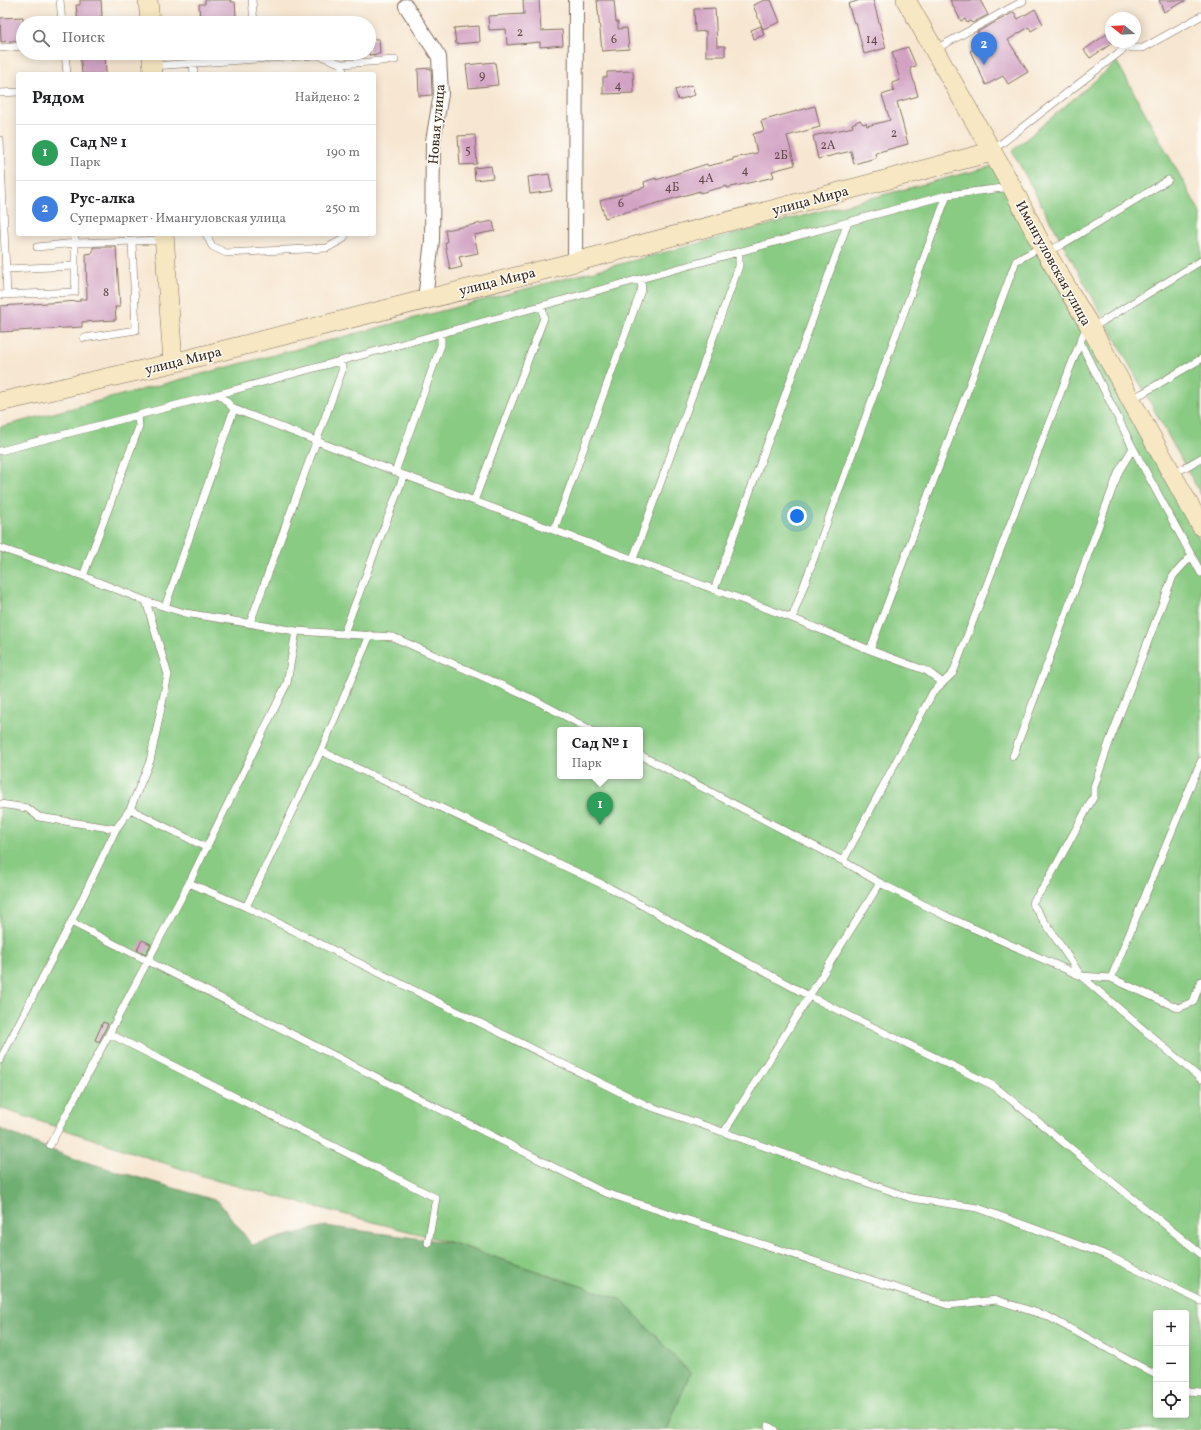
<!DOCTYPE html>
<html lang="ru">
<head>
<meta charset="utf-8">
<style>
	:root { --surface:#fff; --page:#f2f2f2; --text:#202124; --muted:#757577; --line:#e0e0e0; --accent:#c8321e }
	body { margin:0; font-family:Vollkorn,serif; background:var(--page); color:var(--text) }
	.controls { position:absolute; right:12px; bottom:12px; display:grid; overflow:hidden; border-radius:4px; box-shadow:0 2px 10px #0003 }
	.controls button { width:36px; height:36px; display:grid; place-items:center; padding:0; border:0; border-bottom:1px solid var(--line); background:var(--surface); color:var(--text); font:20px sans-serif }
	.compass { position:absolute; left:1105px; top:12px; width:36px; height:36px; border-radius:50%; background:var(--surface); box-shadow:0 2px 10px #0003; rotate:288deg }
	.you { position:absolute; left:797px; top:516px; width:14px; height:14px; margin:-10px; border:3px solid #fff; border-radius:50%; background:#1a73e8; box-shadow:0 0 0 6px #1a73e833 }
	.badge { display:grid; place-items:center; width:26px; height:26px; border-radius:50%; background:var(--accent); color:#fff; font-size:13px; font-weight:700 }
	.pin { position:absolute; translate:-50% -33px; filter:drop-shadow(0 1px 2px #0008) }
	.pin::after { content:''; position:absolute; top:21px; width:14px; height:12px; background:inherit; clip-path:polygon(0 0,100% 0,50% 100%) }
	.popup { position:absolute; left:557px; top:727px; width:86px; height:52px; box-sizing:border-box; display:grid; place-content:center; border-radius:4px; background:var(--surface); filter:drop-shadow(0 1px 3px #0005); font-size:13px; white-space:nowrap; color:var(--muted) }
	.popup b { font-size:15px; color:var(--text) }
	.popup::after { content:''; position:absolute; left:50%; top:100%; margin-left:-8px; border:8px solid transparent; border-top-color:var(--surface) }
	.list { margin:0; padding:0; list-style:none }
	h2 { display:flex; justify-content:space-between; align-items:center; height:52px; margin:0; padding:0 16px; font-size:17px }
	h2 small { font-size:13px; font-weight:400; color:var(--muted) }
	.list li { display:grid; grid-template-columns:26px 1fr auto; gap:12px; align-items:center; box-sizing:border-box; height:56px; padding:0 16px; border-top:1px solid var(--line) }
	.list b { display:block; font-size:15px; white-space:nowrap }
	.list p { margin:0; font-size:13px; white-space:nowrap; color:var(--muted) }
	.list em { font-size:13px; font-style:normal; color:var(--muted) }
	.icon { flex:none; width:22px; height:22px; fill:none; stroke:currentColor; stroke-width:2; stroke-linecap:round; stroke-linejoin:round }
	.map { position:relative; flex:none; width:1201px; height:1430px; overflow:hidden }
	.search { position:absolute; background:var(--surface); box-shadow:0 2px 10px #0003; left:16px; top:16px; width:360px; height:44px; display:flex; align-items:center; gap:10px; box-sizing:border-box; padding:0 14px; border-radius:22px; color:var(--muted); font-size:15px }
	.panel { position:absolute; background:var(--surface); box-shadow:0 2px 10px #0003; left:16px; top:72px; width:360px; height:164px; border-radius:4px }
	.map>svg:first-child { display:block }
	.green { fill:#8acb84; stroke:#627a51; fill-rule:evenodd }
	.forest { fill:#6faf72; stroke:#556c48 }
	.building { fill:#d2a1c3 }
	.lines { fill:none; stroke-linecap:round; stroke-linejoin:round }
	.lane-casing { stroke:#7d6c5d; stroke-width:8 }
	.street-casing { stroke:#7d6c5d; stroke-width:16 }
	.secondary-casing { stroke:#7d6c5d; stroke-width:20 }
	.lane { stroke:#fff; stroke-width:7 }
	.street { stroke:#fff; stroke-width:14 }
	.secondary { stroke:#f7e8c3; stroke-width:19 }
	.labels { text-anchor:middle; stroke-width:3; stroke-linejoin:round; paint-order:stroke }
	.number-label { font-size:12px; fill:#614847 }
	.street-label { font-size:14px; fill:#3b2a1e; stroke:#fdfcf7 }
</style>
</head>
<body>
<div class="map">
<svg width="1201" height="1430" viewBox="0 0 1201 1430">
	<rect width="100%" height="100%" fill="#fdfcf7"/>
	<filter id="ink" filterUnits="userSpaceOnUse"><feTurbulence type="fractalNoise" baseFrequency=".025" numOctaves="2"/><feDisplacementMap in="SourceGraphic" scale="8" xChannelSelector="R" yChannelSelector="G"/><feConvolveMatrix kernelMatrix="1 2 1 2 8 2 1 2 1" color-interpolation-filters="sRGB"/></filter>
	<filter id="wash" filterUnits="userSpaceOnUse"><feTurbulence type="fractalNoise" baseFrequency=".012" numOctaves="4" result="noise"/><feDisplacementMap in="SourceGraphic" scale="16" xChannelSelector="R" yChannelSelector="G"/><feGaussianBlur stdDeviation="0.9" result="paint"/><feColorMatrix in="noise" values="0 0 0 0 0 0 0 0 0 0 0 0 0 0 0 0 0 1.4 0 .05"/><feComposite in="paint" operator="in"/></filter>
	<g filter="url(#wash)">
		<rect width="100%" height="100%" fill="#f7e7d2"/>
		<path class="green" d="M1117,62L1201,214V495L1012,151Z
			M993,166L1201,542V1430H667L690,1373L622,1300L453,1243L218,1181L0,1108V427ZM560,730H640V776H560ZM1156,1313H1186V1415H1156Z"/>
		<path class="forest" d="M0,1129L69,1157L218,1201L252,1245L325,1226L453,1243L622,1300L690,1373L667,1430H0Z"/>
		<g id="blocks">
			<path class="building" d="M80,0H101L102,16L99,17L100,23H78L76,5H80Z
				M205,0H231V2H235L236,16L214,18V22L200,23L199,4H205Z
				M523,0H539L541,31L562,30L563,45L540,47V42L507,45L506,29L489,30L488,16L524,14Z
				M597,0H614L616,22H618V29L627,28L629,49L602,51Z
				M765,0H771L780,22L763,29L753,5Z
				M860,0H873L886,48L864,54L856,22L854,23L848,4Z
				M950,0H980L988,15L972,23L970,21L967,23L965,19L961,21Z
				M1159,0H1187L1164,12Z
				M715,8L717,46H725V56H706V31L695,32L694,9Z
				M1035,9L1043,24L1031,31L1029,27L1008,40L1028,72L1008,84L1003,76L986,85L970,51L984,44L977,32L1014,12L1018,19Z
				M23,17V40L1,42L0,18Z
				M479,26L480,42L456,44L454,28Z
				M761,26L764,35L754,39L751,30Z
				M1111,31V44L1090,58L1084,50Z
				M369,39H379L380,54L369,55Z
				M908,47L916,66L910,68L918,96L897,102L908,144L875,153L876,158L854,164L851,151L818,159L813,136L853,127L852,124L860,120L863,124L866,123L867,126L890,120L882,95L894,91L892,83L900,80L892,52Z
				M80,53H105L106,74H82Z
				M495,62L498,85L469,88L466,65Z
				M431,68L432,95L419,96L418,69Z
				M633,71L634,93L603,94V77H607V72Z
				M692,85L695,95L678,100L675,90Z
				M815,106L820,127L787,136L795,165L772,171L774,177L727,188V186L700,193V191L605,218L600,201L645,187L644,182L656,178V180L707,164L708,166L733,160V158L757,153L753,134L764,131L761,121Z
				M475,135L477,164L460,165L458,136Z
				M491,166L493,178L475,180L474,168Z
				M549,174L552,191L530,194L528,177Z
				M493,221L495,231L474,235L478,253L459,257L462,267L450,270L445,243L447,242L445,230Z
				M93,247H116L120,307H115L116,320L82,322V327L0,332V306L80,301V299H87L86,254L93,253Z
				M142,940L151,944L146,954L137,950Z
				M103,1022L108,1024L99,1042L95,1040Z"/>
		</g>
	</g>
	<g filter="url(#ink)">
		<use href="#blocks" fill-opacity="0" stroke="#7d6c5d" stroke-width="1"/>
		<g class="lines">
			<defs>
				<path id="lane" d="M60,0L62,23
					M252,0L254,23
					M0,48L23,46
					M934,50L1023,1
					M65,53L67,74
					M193,63L194,74
					M152,66L318,55L342,64
					M343,74L342,64L395,60
					M0,93L18,92
					M0,140L7,295
					M993,150L1125,48H1143L1201,16
					M206,234L212,246L226,253L327,248L343,239L346,234
					M37,247L75,243L164,240
					M1046,252L1061,245L1168,180
					M6,269L75,266
					M0,295L75,292V234
					M1087,326L1080,342L1133,448L1201,573
					M1091,327L1103,321L1201,261
					M84,338L136,330L132,241
					M219,394L234,409L404,475L792,618L870,650L927,671L943,683
					M1130,399L1143,393L1201,359
					M0,451L219,394L947,195L1011,187
					M395,472L441,345V334
					M1172,473L1184,468L1201,458
					M474,501L544,318L542,306
					M554,530L642,288L640,279
					M0,548L83,576L146,601L185,613L296,631L393,637L535,700L591,730
					M1191,556L1173,576L1110,740L1094,787V796L1046,884L1032,903L1081,976L1111,978L1178,1008L1193,1002L1201,981
					M633,559L739,266V252
					M83,576L139,427L138,415
					M714,590L848,222
					M165,607L234,409
					M792,618L947,195
					M250,623L342,371V361
					M344,633L404,475
					M870,650L1016,261L1041,247
					M321,751L610,888L809,996L994,1086L1201,1254
					M640,755L843,861L880,883L948,917L1081,976L1201,1079
					M1013,756L1119,471L1133,448
					M0,804L27,808L39,817L116,829
					M130,809L207,848
					M843,861L933,692L953,673L1080,342
					M189,883L246,907L646,1105L911,1198L978,1208L1109,1256L1201,1301
					M246,907L321,751L370,635
					M71,922L603,1192L948,1305L997,1300L1047,1316L1156,1375
					M1111,978L1201,761
					M110,1034L436,1198L428,1243
					M0,1060L71,922L116,829L130,809L150,761L168,675L146,601
					M724,1132L880,883
					M50,1145L189,883L287,683L296,631
					M1186,1391L1201,1392
					M768,1426L774,1430"/>
				<path id="street" d="M406,6L439,57L441,94L433,141L432,241L425,299
					M575,262L576,0"/>
				<path id="secondary" d="M148,0L150,23
					M906,0L1012,187L1042,246L1088,323L1201,526
					M152,53L153,74
					M164,234L173,363
					M0,402L173,363L575,262L991,152"/>
			</defs>
			<use href="#lane" class="lane-casing"/>
			<use href="#street" class="street-casing"/>
			<use href="#secondary" class="secondary-casing"/>
			<use href="#lane" class="lane"/>
			<use href="#street" class="street"/>
			<use href="#secondary" class="secondary"/>
		</g>
	</g>
	<g class="labels">
		<g class="number-label">
			<text x="520" y="36">2</text>
			<text x="614" y="43">6</text>
			<text x="872" y="43">14</text>
			<text x="482" y="79">9</text>
			<text x="618" y="89">4</text>
			<text x="894" y="137">2</text>
			<text x="828" y="149">2А</text>
			<text x="468" y="154">5</text>
			<text x="781" y="159">2Б</text>
			<text x="745" y="174">4</text>
			<text x="706" y="182">4А</text>
			<text x="672" y="191">4Б</text>
			<text x="621" y="207">6</text>
			<text x="106" y="296">8</text>
		</g>
		<g class="street-label">
			<text transform="translate(436 124) rotate(-85)" y="5">Новая улица</text>
			<text transform="translate(810 200) rotate(-15)" y="5">улица Мира</text>
			<text transform="translate(1054 263) rotate(61)" y="5">Имангуловская улица</text>
			<text transform="translate(497 281) rotate(-14)" y="5">улица Мира</text>
			<text transform="translate(183 360) rotate(-14)" y="5">улица Мира</text>
		</g>
	</g>
</svg>
<div class="controls">
<button>+</button>
<button>−</button>
<button><svg class="icon" aria-label="locate" viewBox="0 0 24 24"><circle cx="12" cy="12" r="6"/><path d="M12 2v4M12 18v4M2 12h4M18 12h4"/></svg></button>
</div>
<svg class="compass" viewBox="-18 -18 36 36"><path d="M0-13l5 13h-10z" fill="#e53935"/><path d="M0 13l5-13h-10z" fill="#757577"/></svg>
<div class="you"></div>
<div class="pin badge" style="left:600px;top:825px;background:#2e9e5b">1</div>
<div class="popup"><b>Сад № 1</b>Парк</div>
<div class="pin badge" style="left:984px;top:65px;background:#3f7fe0">2</div>
<div class="search"><svg class="icon" aria-label="search" viewBox="0 0 24 24"><circle cx="10" cy="10" r="6"/><path d="M15 15l6 6"/></svg>Поиск</div>
<section class="panel">
<h2>Рядом<small>Найдено: 2</small></h2>
<ul class="list">
<li><span class="badge" style="background:#2e9e5b">1</span><div><b>Сад № 1</b><p>Парк</p></div><em>190 m</em></li>
<li><span class="badge" style="background:#3f7fe0">2</span><div><b>Рус-алка</b><p>Супермаркет · Имангуловская улица</p></div><em>250 m</em></li>
</ul>
</section>
</div>
</body>
</html>
